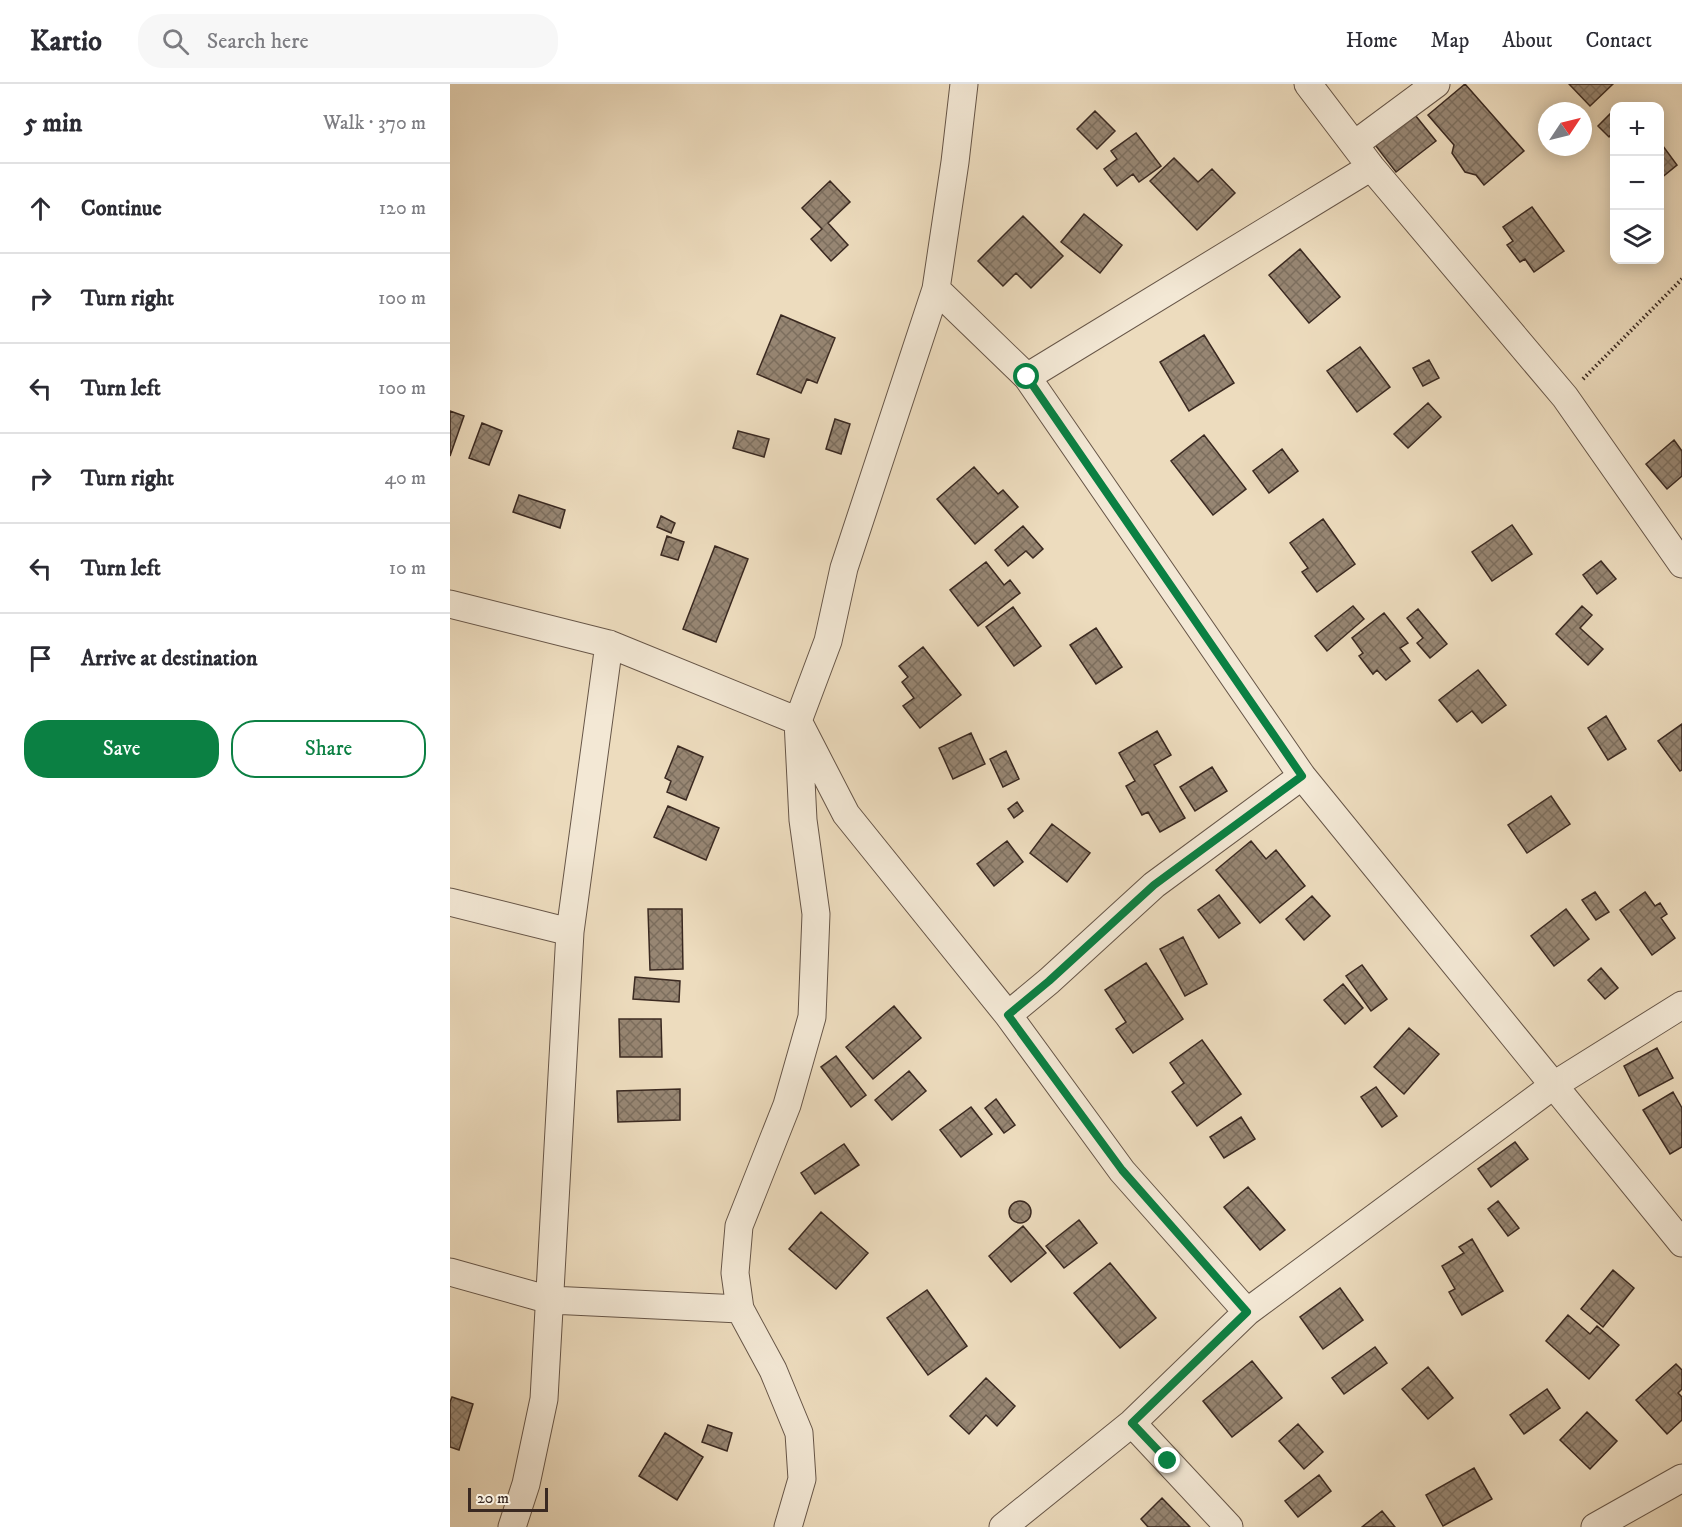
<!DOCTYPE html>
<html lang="en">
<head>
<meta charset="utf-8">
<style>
	:root { --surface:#fff; --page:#f7f7f7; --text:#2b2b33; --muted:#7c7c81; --line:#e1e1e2; --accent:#0b8043 }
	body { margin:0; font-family:"IM FELL DW Pica",serif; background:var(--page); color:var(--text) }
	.controls { position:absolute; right:18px; top:18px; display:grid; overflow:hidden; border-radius:12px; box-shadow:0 3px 15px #0003 }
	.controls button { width:54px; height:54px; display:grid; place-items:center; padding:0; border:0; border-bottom:2px solid var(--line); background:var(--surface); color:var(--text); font:30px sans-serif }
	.compass { position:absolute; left:1088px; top:18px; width:54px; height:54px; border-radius:50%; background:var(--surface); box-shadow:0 3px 15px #0003; rotate:55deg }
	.scale { position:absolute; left:18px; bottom:15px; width:80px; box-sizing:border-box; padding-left:6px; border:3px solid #3a2921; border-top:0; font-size:16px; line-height:21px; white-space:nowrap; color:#3a2921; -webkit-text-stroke:4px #f3e8d5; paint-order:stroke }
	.stop { position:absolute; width:18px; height:18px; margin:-14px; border:4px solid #0b8043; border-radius:50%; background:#fff }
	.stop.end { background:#0b8043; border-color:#fff; box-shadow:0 2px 6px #0008 }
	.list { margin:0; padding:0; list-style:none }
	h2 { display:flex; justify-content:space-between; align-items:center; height:78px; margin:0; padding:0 24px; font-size:26px }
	h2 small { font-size:20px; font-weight:400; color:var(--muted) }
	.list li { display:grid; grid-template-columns:39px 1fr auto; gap:18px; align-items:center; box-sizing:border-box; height:90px; padding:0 24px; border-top:2px solid var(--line) }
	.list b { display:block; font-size:22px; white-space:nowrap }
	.list em { font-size:20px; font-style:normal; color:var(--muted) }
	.actions { display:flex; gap:12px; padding:18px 24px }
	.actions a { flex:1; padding:14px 0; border:2px solid var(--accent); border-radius:24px; text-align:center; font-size:21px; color:var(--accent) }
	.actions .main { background:var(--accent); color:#fff }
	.icon { flex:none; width:33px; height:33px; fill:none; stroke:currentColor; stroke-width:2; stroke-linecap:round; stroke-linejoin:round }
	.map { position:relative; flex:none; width:1232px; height:1443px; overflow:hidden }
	header { display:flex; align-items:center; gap:36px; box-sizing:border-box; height:84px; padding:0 30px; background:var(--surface); border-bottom:2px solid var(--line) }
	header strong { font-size:28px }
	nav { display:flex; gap:33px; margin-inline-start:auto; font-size:21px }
	.search { width:420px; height:54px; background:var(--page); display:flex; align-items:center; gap:15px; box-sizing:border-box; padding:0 21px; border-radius:24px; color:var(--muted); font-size:22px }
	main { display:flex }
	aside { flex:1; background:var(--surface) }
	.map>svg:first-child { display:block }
	.building { fill:url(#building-cross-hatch); stroke:#3a2921; stroke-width:1.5 }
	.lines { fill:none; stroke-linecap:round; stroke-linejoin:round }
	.minor-casing { stroke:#675648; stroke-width:29 }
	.path { stroke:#3a2921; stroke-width:4; stroke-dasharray:1.5 3; stroke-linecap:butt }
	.minor { stroke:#f3e8d5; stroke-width:27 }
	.route { stroke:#0b8043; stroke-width:8 }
</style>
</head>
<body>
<header>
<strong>Kartio</strong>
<div class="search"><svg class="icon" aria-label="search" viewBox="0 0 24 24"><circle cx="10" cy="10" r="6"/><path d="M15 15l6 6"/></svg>Search here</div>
<nav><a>Home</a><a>Map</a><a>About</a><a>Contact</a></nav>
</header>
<main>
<aside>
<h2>5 min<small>Walk · 370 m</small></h2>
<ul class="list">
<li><svg class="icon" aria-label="ahead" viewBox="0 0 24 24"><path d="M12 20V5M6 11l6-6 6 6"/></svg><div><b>Continue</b></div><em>120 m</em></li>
<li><svg class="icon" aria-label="right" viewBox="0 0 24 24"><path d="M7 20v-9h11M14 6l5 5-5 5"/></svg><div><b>Turn right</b></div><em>100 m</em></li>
<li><svg class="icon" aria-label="left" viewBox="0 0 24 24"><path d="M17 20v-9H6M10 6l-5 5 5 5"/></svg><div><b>Turn left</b></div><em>100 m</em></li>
<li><svg class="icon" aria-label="right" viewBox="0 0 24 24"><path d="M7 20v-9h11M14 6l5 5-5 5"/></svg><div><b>Turn right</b></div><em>40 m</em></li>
<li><svg class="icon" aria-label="left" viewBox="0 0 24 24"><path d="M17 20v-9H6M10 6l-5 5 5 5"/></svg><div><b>Turn left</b></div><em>10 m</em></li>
<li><svg class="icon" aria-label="arrive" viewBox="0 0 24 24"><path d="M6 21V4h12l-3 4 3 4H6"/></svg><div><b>Arrive at destination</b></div></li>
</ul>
<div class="actions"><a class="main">Save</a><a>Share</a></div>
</aside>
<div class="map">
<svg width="1232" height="1443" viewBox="0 0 1232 1443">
	<defs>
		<pattern id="building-cross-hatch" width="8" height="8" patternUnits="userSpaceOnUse" patternTransform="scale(1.5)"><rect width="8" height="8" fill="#978673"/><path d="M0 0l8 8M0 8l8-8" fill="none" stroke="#7c6e5e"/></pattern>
	</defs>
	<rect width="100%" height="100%" fill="#eddcbe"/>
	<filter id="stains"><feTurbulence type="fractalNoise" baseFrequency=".00333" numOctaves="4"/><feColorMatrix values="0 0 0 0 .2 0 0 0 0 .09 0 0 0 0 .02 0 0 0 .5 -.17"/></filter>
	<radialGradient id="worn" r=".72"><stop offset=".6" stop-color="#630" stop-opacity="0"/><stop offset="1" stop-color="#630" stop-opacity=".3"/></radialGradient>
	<path class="building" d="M1015,0L1074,67L1034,101L1026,91L1015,88L1002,69L1004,61L978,31Z
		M1119,0H1163L1140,22Z
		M961,26L986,57L946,88L922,57Z
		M645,27L665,47L647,65L627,45Z
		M1161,29L1164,33V47L1159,53L1148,42Z
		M686,49L711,82L689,98L683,90L667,102L654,85L667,75L661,67Z
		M1210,58L1227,81L1210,95Z
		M724,74L748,98L762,85L785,109L747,146L700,97Z
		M380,97L400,118L378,139L398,161L381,177L361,155L372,145L352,124Z
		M1082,123L1114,167L1084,188L1075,175L1070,178L1057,161L1063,157L1053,143Z
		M634,130L672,161L650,189L611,158Z
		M573,132L613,172L581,204L566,189L553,202L528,177Z
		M850,165L890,213L859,239L819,191Z
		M331,231L385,254L367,299L357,295L351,309L307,290Z
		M754,251L784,299L739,327L710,278Z
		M910,263L940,303L907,328L877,287Z
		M979,276L989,294L973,302L963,284Z
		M978,319L991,333L958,364L944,350Z
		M0,327L14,332L0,372Z
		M385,335L400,340L391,370L376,365Z
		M32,339L52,347L39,381L19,374Z
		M288,347L319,355L314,373L283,364Z
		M754,351L796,405L763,431L721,377Z
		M1224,356L1232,367V392L1217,405L1196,380Z
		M832,365L848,387L819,409L803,387Z
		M524,383L548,410L553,406L568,423L525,460L487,415Z
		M69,411L115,426L110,444L63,428Z
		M211,432L225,439L221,449L207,443Z
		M873,435L905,480L867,508L852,488L858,484L840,459Z
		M1062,441L1082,470L1042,497L1022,468Z
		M573,442L593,465L583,474L576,467L558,482L545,466Z
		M217,452L234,458L228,476L211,471Z
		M265,462L298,475L266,558L233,545Z
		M1151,477L1166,495L1147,510L1133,491Z
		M536,478L554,501L560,496L570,509L528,542L500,506Z
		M903,522L914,535L877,567L865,552Z
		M1132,522L1142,531L1130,544L1153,565L1138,581L1106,550Z
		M563,523L591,562L564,582L536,543Z
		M968,525L997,560L980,574L967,559L973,554L957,534Z
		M934,529L958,559L950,564L960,577L936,596L927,586L923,590L909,572L913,569L902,554Z
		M646,544L672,583L646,600L620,561Z
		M473,563L511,611L470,644L453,622L464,614L452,598L458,593L449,582Z
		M1028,586L1056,621L1032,639L1022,627L1007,638L989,616Z
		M1156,632L1176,665L1158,676L1138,644Z
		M1232,640V686L1230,687L1208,657Z
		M707,647L721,671L704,681L735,734L710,748L698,728L692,731L676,702L685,697L669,669Z
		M521,649L535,680L503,695L489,664Z
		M228,662L253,673L236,716L217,708L221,697L215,694Z
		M556,667L569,695L553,703L540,675Z
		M762,683L777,707L745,727L730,703Z
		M1101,712L1120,740L1077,769L1058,741Z
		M567,718L573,727L564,734L558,725Z
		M218,722L269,744L256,776L204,753Z
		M602,740L640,769L617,798L580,769Z
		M557,757L573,778L544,802L527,780Z
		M801,757L816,775L826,766L855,802L810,839L766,786Z
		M1145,808L1159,828L1146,836L1132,816Z
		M1195,808L1205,822L1210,819L1217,830L1211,834L1225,854L1202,871L1170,826Z
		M769,811L790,839L769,854L748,826Z
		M862,812L880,832L854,856L836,835Z
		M198,825H232L233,885L200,886Z
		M1116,825L1139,855L1104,882L1081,852Z
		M733,853L757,900L735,912L710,865Z
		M696,879L733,935L683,969L666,945L676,938L655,906Z
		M912,881L937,915L921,927L896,892Z
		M1151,884L1168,904L1155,915L1138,896Z
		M185,893L230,897L229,918L183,915Z
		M893,900L913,924L895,940L874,916Z
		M444,922L471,954L423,995L396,963Z
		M169,935H211L212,973H170Z
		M959,944L989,970L954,1010L924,983Z
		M752,956L791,1010L747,1042L722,1008L734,999L720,979Z
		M1207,964L1223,994L1189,1012L1174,982Z
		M386,972L416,1011L401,1023L371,983Z
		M459,987L476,1007L442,1036L425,1016Z
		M926,1003L947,1032L932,1043L911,1013Z
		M230,1005V1036L168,1038L167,1007Z
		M1223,1008L1232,1024V1063L1220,1070L1193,1026Z
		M546,1015L565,1041L554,1049L535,1024Z
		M521,1023L542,1050L511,1073L490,1046Z
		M791,1033L805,1055L774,1074L760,1053Z
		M1065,1058L1078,1075L1041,1103L1028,1085Z
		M394,1060L409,1081L365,1110L351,1089Z
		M798,1103L835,1146L810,1166L774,1123Z
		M1048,1117L1069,1144L1058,1152L1038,1125Z
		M559 1128a11 11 0 1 1 22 0a11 11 0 1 1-22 0Z
		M371,1128L418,1169L386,1205L339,1165Z
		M629,1136L647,1159L614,1184L596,1162Z
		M573,1142L596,1169L561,1198L539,1172Z
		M1022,1155L1053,1207L1012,1231L999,1208L1005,1205L992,1182L1014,1169L1009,1163Z
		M660,1179L706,1234L670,1264L624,1209Z
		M1163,1186L1184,1204L1153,1243L1131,1225Z
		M890,1204L913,1236L873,1265L850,1233Z
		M477,1206L517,1262L478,1291L437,1234Z
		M1118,1231L1140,1250L1147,1242L1169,1261L1139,1295L1096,1257Z
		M925,1263L937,1279L894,1310L882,1294Z
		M802,1277L832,1314L782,1353L753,1317Z
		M1226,1280L1232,1286V1305L1228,1309L1232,1313V1336L1217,1350L1186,1316Z
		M978,1283L1003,1314L978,1335L952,1305Z
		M536,1294L565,1322L547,1342L536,1331L519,1350L500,1332Z
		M1097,1305L1110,1324L1074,1350L1060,1331Z
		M2,1313L23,1320L9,1366L0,1363V1318Z
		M1137,1328L1167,1357L1140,1385L1110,1356Z
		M848,1340L873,1368L854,1385L829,1357Z
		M258,1341L282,1349L277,1367L252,1358Z
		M215,1349L253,1373L227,1416L189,1392Z
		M1024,1384L1042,1415L993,1442L976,1411Z
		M869,1391L881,1407L848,1433L835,1417Z
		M712,1414L740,1443H698L691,1435Z
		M932,1427L945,1443H912Z"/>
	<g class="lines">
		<defs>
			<path id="minor" d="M858,0L921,83L1115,313L1232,480
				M905,60L986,0
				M486,205L577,293L852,692L1232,1159
				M577,293L921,83
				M0,520L159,560L348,637L396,730L558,931L672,1087L797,1228
				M0,818L120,848
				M558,931L599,897L704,801L852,692
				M0,1188L100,1216L290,1225
				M682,1339L779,1443
				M62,1443L76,1400L94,1315L120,848L159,560
				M338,1443L352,1395L349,1349L323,1286L290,1225L285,1189L289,1142L337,1021L362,933L366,830L353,736L348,637L378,557L394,484L486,205L505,78L514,0
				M553,1443L682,1339L797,1228L1104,1001L1232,921
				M1145,1443L1232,1394"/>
		</defs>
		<use href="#minor" class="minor-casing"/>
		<path class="path" d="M1133,295L1232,195"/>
		<use href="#minor" class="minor"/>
	</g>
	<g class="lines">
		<path class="route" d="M577,293L852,692L704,801L599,897L558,931L672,1086L797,1228L682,1339L718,1377"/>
	</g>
	<rect width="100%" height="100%" filter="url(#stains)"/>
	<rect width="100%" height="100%" fill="url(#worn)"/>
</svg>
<div class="controls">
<button>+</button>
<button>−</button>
<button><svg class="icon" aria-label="layers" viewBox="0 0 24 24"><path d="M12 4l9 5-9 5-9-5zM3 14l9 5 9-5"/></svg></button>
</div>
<svg class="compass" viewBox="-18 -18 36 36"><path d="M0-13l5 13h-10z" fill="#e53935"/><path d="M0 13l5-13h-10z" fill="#7c7c81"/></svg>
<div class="scale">20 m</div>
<div class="stop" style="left:577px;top:293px"></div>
<div class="stop end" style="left:718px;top:1377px"></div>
</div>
</main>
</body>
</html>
